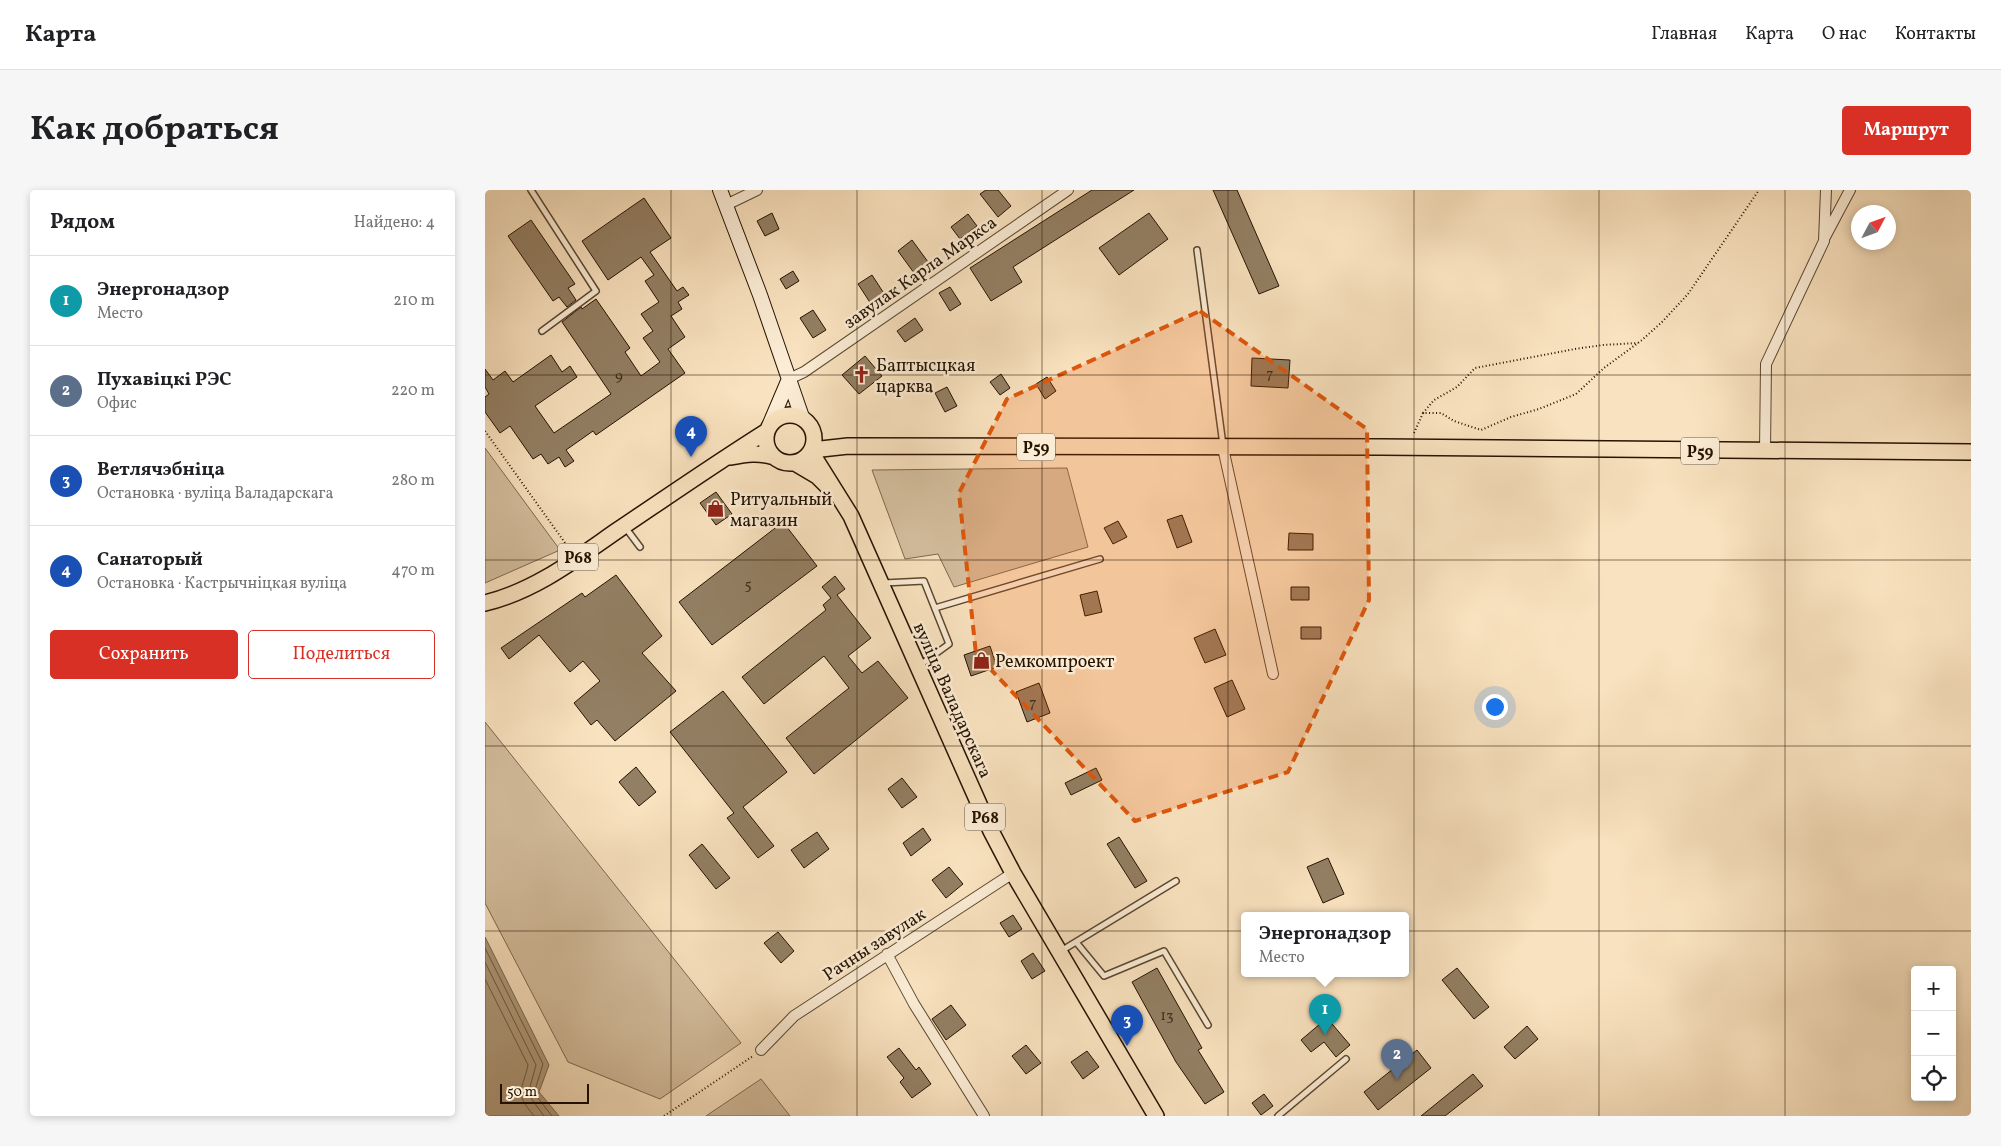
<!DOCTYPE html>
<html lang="ru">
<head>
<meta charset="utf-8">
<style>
	:root { --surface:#fff; --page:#f6f6f6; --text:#202124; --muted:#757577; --line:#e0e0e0; --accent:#d93025 }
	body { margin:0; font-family:Vollkorn,serif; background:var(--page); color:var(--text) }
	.controls { position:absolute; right:15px; bottom:15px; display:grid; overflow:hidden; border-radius:5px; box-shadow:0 2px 8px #0003 }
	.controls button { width:45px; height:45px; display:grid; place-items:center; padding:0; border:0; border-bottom:1px solid var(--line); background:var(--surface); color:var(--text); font:25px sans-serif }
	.compass { position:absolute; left:1366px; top:15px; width:45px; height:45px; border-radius:50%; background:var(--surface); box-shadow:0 2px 8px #0003; rotate:49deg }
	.scale { position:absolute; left:15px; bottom:12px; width:89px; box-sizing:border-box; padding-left:5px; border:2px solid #251300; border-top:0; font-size:14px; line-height:18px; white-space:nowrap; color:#251300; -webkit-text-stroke:4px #fbecd5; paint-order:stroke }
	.you { position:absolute; left:1009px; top:516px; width:18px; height:18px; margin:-12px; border:4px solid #fff; border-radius:50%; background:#1a73e8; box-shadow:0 0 0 8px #1a73e833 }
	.badge { display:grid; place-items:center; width:32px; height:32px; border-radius:50%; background:var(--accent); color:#fff; font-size:16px; font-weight:700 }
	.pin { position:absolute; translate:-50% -41px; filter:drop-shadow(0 1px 2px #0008) }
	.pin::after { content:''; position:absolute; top:26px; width:18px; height:15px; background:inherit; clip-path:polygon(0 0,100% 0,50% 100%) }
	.popup { position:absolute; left:756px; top:722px; width:168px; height:65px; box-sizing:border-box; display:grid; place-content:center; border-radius:5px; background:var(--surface); filter:drop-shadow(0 1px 4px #0005); font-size:16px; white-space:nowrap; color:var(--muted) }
	.popup b { font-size:19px; color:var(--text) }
	.popup::after { content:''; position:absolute; left:50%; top:100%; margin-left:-10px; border:10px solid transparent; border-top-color:var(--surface) }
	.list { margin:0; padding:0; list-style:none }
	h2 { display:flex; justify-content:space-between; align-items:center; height:65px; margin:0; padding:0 20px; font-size:21px }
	h2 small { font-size:16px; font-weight:400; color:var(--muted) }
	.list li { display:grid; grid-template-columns:32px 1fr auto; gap:15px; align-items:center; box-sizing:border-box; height:90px; padding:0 20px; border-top:1px solid var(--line) }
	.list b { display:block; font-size:19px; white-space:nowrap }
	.list p { margin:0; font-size:16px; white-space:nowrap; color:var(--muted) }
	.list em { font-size:16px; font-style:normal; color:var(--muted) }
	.actions { display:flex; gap:10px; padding:15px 20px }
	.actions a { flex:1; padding:11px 0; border:1px solid var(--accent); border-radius:5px; text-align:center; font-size:18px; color:var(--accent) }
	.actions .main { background:var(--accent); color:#fff }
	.icon { flex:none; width:28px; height:28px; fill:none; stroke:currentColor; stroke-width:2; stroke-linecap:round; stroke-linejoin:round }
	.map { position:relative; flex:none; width:1486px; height:926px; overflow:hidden; border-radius:5px }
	header { display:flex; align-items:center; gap:30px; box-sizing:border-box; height:70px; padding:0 25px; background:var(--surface); border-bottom:1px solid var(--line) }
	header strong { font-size:24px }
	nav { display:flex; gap:28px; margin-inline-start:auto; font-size:18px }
	.intro { display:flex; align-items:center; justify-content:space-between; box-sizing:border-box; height:120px; padding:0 30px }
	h1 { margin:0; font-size:35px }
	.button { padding:12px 22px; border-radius:5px; background:var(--accent); color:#fff; font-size:18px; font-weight:700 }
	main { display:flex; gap:30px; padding:0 30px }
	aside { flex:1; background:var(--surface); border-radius:5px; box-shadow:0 2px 8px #0003 }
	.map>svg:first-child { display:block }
	.green { fill:#d5bf9f; stroke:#7d6950 }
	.water { fill:#b19c7e; stroke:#79654c }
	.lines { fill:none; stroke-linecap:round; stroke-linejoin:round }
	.shore { stroke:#6b583f; stroke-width:1 }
	.building { fill:#937f63; stroke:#251300 }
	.lane-casing { stroke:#5a4730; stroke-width:8 }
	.street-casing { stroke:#5a4730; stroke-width:12 }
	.secondary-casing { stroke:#251300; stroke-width:16 }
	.primary-casing { stroke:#251300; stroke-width:18 }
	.path { stroke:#251300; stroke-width:2; stroke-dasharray:1 2.5; stroke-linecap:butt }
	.lane { stroke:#fbecd5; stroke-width:5 }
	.street { stroke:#fbecd5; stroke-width:10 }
	.secondary { stroke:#fbecd5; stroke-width:14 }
	.primary { stroke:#f9e2bf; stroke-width:15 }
	.marked { fill:#de560b; fill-opacity:0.2; stroke:#de560b; stroke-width:4; stroke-dasharray:10 6; stroke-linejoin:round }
	.grid { fill:none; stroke:#251300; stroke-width:1; stroke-opacity:0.55 }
	.labels { text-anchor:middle; stroke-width:5; stroke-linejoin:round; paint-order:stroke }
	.number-label { font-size:15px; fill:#402e19 }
	.shield { fill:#fbecd5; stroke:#655440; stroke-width:1 }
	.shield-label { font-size:16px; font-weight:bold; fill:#251300 }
	.street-label { font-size:18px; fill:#251300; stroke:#fbecd5 }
	.poi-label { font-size:18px; fill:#251300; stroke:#fbecd5; text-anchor:start }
</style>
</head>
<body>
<header>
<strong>Карта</strong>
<nav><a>Главная</a><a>Карта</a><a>О нас</a><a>Контакты</a></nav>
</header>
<div class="intro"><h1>Как добраться</h1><a class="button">Маршрут</a></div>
<main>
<aside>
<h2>Рядом<small>Найдено: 4</small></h2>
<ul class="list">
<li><span class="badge" style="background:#0f9aa8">1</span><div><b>Энергонадзор</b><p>Место</p></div><em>210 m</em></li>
<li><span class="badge" style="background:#5c6f8a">2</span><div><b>Пухавіцкі РЭС</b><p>Офис</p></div><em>220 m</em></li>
<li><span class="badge" style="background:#1a4fb4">3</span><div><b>Ветлячэбніца</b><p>Остановка · вуліца Валадарскага</p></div><em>280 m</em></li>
<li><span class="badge" style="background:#1a4fb4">4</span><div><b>Санаторый</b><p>Остановка · Кастрычніцкая вуліца</p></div><em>470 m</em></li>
</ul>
<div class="actions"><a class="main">Сохранить</a><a>Поделиться</a></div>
</aside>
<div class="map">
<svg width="1486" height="926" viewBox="0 0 1486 926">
	<rect width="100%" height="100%" fill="#f9e2bf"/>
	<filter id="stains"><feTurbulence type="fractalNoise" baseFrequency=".004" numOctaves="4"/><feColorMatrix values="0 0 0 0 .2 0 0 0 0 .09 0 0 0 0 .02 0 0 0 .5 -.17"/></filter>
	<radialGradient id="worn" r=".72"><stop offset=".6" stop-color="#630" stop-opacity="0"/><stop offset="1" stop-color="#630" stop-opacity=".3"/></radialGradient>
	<path class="green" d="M0,258L75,360L0,393Z
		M582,278L603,357L469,397L453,364L420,369L387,280Z
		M0,532L256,853L175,909L83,872L0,713Z
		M276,889L305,926H221Z"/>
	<path class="water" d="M0,747L64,875L54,902L74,926H2L0,924Z"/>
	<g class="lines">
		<path class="shore" d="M0,758L58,874L49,903L67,926
			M0,772L51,875L43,904L59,926
			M0,789L43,875C37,903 28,900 49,926"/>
	</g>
	<path class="building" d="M501,0H513L526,16L513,27L495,4Z
		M607,0H649L528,77L537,92L506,111L485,78Z
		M728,0H752L794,96L774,104Z
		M159,8L186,48L165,62L192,101L198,97L204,105L193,112L197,119L186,126L200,147L183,159L200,183L111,245L108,241L81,260L89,271L80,277L74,267L63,274L56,264L48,269L25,236L15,243L0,222V207L4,204L0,197V179L8,190L20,181L28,192L66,165L77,182L85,176L92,187L50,216L69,243L126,204L77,132L96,117L97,119L111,109L145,158L140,162L156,186L175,172L158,148L168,141L156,124L174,112L160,91L169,85L156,67L123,90L97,51Z
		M287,23L294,39L280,46L272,31Z
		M664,23L683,49L634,85L614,58Z
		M483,24L492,36L475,49L466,37Z
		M46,30L90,94L83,98L91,110L82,117L74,107L68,111L23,46Z
		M427,50L446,76L432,87L413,61Z
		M308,81L314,91L301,99L295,89Z
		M387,85L400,105L386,114L373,94Z
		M465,97L476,114L465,121L454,103Z
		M328,120L341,140L328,148L315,128Z
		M430,128L438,140L420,152L412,141Z
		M380,166L397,186L374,204L357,185Z
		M767,168L805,170L803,198L766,196Z
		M516,184L525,198L515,205L505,192Z
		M562,187L571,201L560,209L551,194Z
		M462,197L472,216L460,222L450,203Z
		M231,302L247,324L231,335L215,313Z
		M697,325L707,352L692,358L682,330Z
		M633,331L642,347L628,354L619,338Z
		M298,332L332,376L227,455L194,412Z
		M804,343L828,344V360H803Z
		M131,385L177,446L157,463L191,501L130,551L112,530L106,535L89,513L115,491L98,471L85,482L54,445L24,469L16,458L97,403L100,407Z
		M350,386L360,399L352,405L386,448L363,466L377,483L393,471L423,508L329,584L301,548L364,498L339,466L279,514L257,487L341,420L338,415L346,408L337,397Z
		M806,397H824V410H806Z
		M612,401L617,422L600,426L595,405Z
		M816,437H836V449H816Z
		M730,439L741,465L720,473L709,448Z
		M505,456L512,477L486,486L479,465Z
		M747,490L760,519L742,527L729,498Z
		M554,493L565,523L542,532L531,502Z
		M238,501L302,582L258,617L289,656L273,668L242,628L249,623L185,542Z
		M151,577L171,602L154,616L134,592Z
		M611,578L617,590L586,605L580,593Z
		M417,588L432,607L417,618L403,599Z
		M438,638L446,650L426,666L418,653Z
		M332,642L344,659L319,678L306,660Z
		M634,647L662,691L650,698L622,654Z
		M217,654L245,688L231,699L204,665Z
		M843,668L859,704L838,713L822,677Z
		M464,677L478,694L461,708L447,690Z
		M528,725L537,739L524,747L515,733Z
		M293,742L309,761L296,773L279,753Z
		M548,763L560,781L547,789L536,771Z
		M672,778L717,858L713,860L739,902L720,914L691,872L647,792Z
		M972,778L1004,817L989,829L957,790Z
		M466,815L481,835L461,850L447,829Z
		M842,828L865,855L851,867L839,852L826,862L816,850Z
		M1042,836L1053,849L1030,869L1019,857Z
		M541,855L556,873L541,884L527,866Z
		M414,858L431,880L434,877L446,894L427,908L415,892L419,888L402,867Z
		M932,860L946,878L893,920L879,902Z
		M602,861L614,877L598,889L586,872Z
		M988,884L998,896L960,926H936Z
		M779,904L788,916L776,925L767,913Z"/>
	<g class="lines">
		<defs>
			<path id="lane" d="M46,0L111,101L57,141
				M712,60L738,255
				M140,337L155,357
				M399,393L439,391L464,454L435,475
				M450,418L615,369
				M591,752L619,786L679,761L723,835
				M576,761L691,691
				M793,926L861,869"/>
			<path id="street" d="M241,15L272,0
				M1340,47L1365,0
				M304,189L319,182L583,0
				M738,258L788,484
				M1280,261L1281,174L1339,51L1341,0
				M402,764L429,814L499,926
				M276,860L309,826L528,683"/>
			<path id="secondary" d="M235,0L275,105L317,227
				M284,236L304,189"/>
			<path id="primary" d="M281 249a24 24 0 1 1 48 0a24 24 0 1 1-48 0Z
				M327,260L363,256L896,257L1486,262
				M326,262L366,326L506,641L528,683L671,926
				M246,267C261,264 274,262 289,267
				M310,273L332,286L342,296
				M0,413C50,401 91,369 133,340C182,307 231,273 282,241"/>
		</defs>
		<use href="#lane" class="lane-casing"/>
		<use href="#street" class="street-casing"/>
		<use href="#secondary" class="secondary-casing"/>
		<use href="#primary" class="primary-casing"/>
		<path class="path" d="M938,223L949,210L972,197L990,178L1090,159L1118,155L1153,153
			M0,241L83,357
			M929,243L938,223H956L969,231L996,240L1026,227L1054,219L1091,204L1119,178L1157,150L1177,132L1203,104L1274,0
			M179,926L268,866"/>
		<use href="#lane" class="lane"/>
		<use href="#street" class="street"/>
		<use href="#secondary" class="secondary"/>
		<use href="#primary" class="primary"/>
	</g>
	<path class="marked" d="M715,121L882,239L884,410L803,582L650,631L491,464L474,303L522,209Z"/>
	<path class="grid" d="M186,0V926M372,0V926M557,0V926M743,0V926M929,0V926M1114,0V926M1300,0V926M0,185H1486M0,370H1486M0,556H1486M0,741H1486"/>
	<defs>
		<symbol id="church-bare" viewBox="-9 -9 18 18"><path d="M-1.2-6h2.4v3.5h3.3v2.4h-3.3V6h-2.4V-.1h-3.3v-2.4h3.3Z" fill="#8f2418" stroke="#fbecd5" stroke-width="2.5" paint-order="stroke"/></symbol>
		<symbol id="shop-bare" viewBox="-9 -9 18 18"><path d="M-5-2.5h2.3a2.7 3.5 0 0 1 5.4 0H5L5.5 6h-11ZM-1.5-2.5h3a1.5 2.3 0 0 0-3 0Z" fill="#8f2418" stroke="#fbecd5" stroke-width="2.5" paint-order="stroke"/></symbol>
	</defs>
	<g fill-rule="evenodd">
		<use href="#church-bare" x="364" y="172" width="25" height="25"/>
		<use href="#shop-bare" x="218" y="306" width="25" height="25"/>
		<use href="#shop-bare" x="484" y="458" width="25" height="25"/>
	</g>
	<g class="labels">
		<g class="number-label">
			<text x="785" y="188">7</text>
			<text x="134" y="190">9</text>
			<text x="263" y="399">5</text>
			<text x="548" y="517">7</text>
			<text x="682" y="830">13</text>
		</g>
		<g class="shield">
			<rect x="532" y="243.5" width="38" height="27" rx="4"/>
			<rect x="1196" y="247.5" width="38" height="27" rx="4"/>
			<rect x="73" y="353.5" width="40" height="27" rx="4"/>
			<rect x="480" y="613.5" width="40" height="27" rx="4"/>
		</g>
		<g class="shield-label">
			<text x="551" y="263">Р59</text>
			<text x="1215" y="267">Р59</text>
			<text x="93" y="373">Р68</text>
			<text x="500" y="633">Р68</text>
		</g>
		<g class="street-label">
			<text transform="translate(435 82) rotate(-35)" y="6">завулак Карла Маркса</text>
			<text transform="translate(468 510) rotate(66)" y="6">вуліца Валадарскага</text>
			<text transform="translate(389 754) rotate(-33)" y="6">Рачны завулак</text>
		</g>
		<g class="poi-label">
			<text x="391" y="181">Баптысцкая<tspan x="391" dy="21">царква</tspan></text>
			<text x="245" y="315">Ритуальный<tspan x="245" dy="21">магазин</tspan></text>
			<text x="510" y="477">Ремкомпроект</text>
		</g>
	</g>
	<rect width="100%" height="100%" filter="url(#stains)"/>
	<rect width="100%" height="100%" fill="url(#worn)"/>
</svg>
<div class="controls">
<button>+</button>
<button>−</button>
<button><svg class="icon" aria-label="locate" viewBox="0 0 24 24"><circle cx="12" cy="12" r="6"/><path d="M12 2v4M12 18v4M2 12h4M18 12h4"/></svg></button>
</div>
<svg class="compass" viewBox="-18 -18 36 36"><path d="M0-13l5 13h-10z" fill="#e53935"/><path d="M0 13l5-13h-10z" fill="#757577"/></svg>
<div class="scale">50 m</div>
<div class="you"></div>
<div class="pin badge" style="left:840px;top:845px;background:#0f9aa8">1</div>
<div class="popup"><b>Энергонадзор</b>Место</div>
<div class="pin badge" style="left:912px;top:890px;background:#5c6f8a">2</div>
<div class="pin badge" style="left:642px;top:856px;background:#1a4fb4">3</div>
<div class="pin badge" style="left:206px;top:267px;background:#1a4fb4">4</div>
</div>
</main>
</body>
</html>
